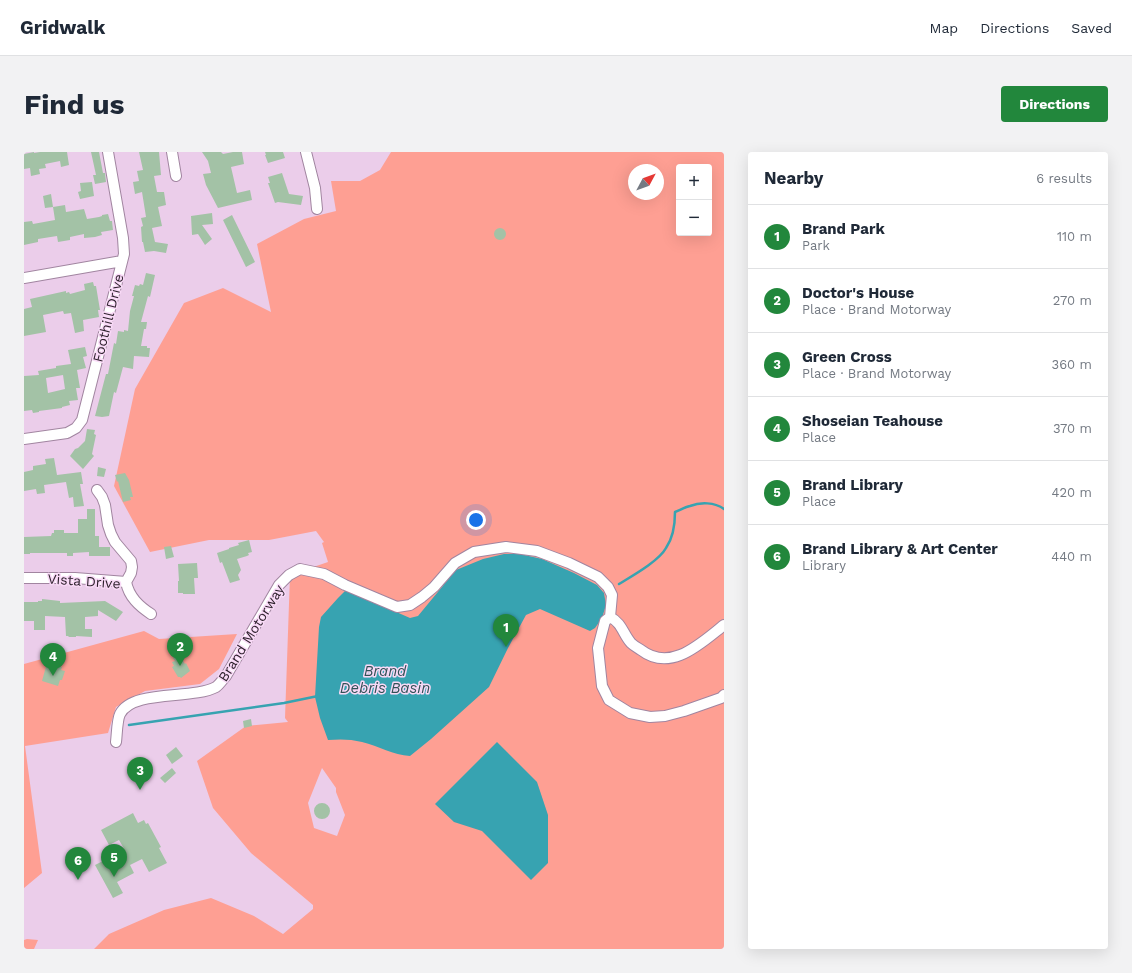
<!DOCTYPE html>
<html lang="en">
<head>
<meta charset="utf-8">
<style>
	:root { --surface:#fff; --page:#f2f2f3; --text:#1f2937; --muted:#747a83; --line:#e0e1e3; --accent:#22873c }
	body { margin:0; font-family:"Work Sans",sans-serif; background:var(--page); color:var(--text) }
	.controls { position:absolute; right:12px; top:12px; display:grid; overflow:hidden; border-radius:4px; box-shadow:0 4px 16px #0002 }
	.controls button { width:36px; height:36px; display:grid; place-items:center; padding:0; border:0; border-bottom:1px solid var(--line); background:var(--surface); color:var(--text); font:20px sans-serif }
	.compass { position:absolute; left:604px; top:12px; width:36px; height:36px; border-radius:50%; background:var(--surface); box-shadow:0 4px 16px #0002; rotate:49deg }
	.you { position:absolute; left:452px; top:368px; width:14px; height:14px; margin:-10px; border:3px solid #fff; border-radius:50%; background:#1a73e8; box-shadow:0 0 0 6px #1a73e833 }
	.badge { display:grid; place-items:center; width:26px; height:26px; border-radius:50%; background:var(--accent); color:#fff; font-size:13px; font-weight:700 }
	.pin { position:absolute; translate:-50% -33px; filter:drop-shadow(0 1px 2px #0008) }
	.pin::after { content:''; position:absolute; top:21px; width:14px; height:12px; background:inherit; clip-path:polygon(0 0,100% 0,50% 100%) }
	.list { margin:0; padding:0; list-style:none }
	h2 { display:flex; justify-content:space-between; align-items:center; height:52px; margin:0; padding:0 16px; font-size:17px }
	h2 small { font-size:13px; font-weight:400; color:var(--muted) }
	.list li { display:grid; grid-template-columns:26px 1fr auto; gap:12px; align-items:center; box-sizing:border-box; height:64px; padding:0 16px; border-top:1px solid var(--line) }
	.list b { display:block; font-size:15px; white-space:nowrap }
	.list p { margin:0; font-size:13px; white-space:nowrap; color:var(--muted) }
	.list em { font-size:13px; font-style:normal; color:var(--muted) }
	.map { position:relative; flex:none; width:700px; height:797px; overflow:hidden; border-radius:4px }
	header { display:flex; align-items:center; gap:24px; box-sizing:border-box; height:56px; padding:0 20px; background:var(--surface); border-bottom:1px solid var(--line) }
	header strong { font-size:19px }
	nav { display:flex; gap:22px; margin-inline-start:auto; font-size:14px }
	.intro { display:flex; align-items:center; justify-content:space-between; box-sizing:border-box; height:96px; padding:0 24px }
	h1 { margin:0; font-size:28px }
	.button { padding:10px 18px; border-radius:4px; background:var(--accent); color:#fff; font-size:14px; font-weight:700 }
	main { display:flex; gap:24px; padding:0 24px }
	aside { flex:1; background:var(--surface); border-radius:4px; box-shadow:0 4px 16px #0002 }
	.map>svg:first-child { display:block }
	.green { fill:#fe9f93; fill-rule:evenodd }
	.water { fill:#37a3b1 }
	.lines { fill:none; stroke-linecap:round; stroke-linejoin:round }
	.stream { stroke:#37a3b1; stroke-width:2.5 }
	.building { fill:#a3c2a6; fill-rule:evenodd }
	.minor-casing { stroke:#a185a0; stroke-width:12 }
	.minor { stroke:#fff; stroke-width:10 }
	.labels { text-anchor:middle; stroke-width:3; stroke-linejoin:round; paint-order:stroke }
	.street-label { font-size:14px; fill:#2b1f2a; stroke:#f9daf7 }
	.water-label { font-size:15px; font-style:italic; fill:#315156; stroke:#f9daf7 }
</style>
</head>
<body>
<header>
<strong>Gridwalk</strong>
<nav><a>Map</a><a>Directions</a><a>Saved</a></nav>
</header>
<div class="intro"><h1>Find us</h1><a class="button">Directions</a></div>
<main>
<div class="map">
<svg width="700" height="797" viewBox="0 0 700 797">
	<rect width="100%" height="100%" fill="#ebcdea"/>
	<path class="green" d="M367,0H700V797H70L85,782L140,758L187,746L230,764L259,782L289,757V753L227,701L189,656L173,609L222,574L264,570L261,566L266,423L304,410L298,391L300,390L292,379L245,388H185L126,400L90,334L111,237L160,151L199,136L247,160L233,92L280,67L312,59L307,29H336L356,18ZM655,15H685V81H655ZM610,18H634V42H610ZM298,616L312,636V640L321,663L313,684L290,676L284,651Z
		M120,479L135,487L213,482L195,517L176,532L121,539L92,555L84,581L1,594L18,721L0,736V512Z
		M3,787L14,788L10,797H0V788Z"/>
	<path class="water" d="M480,402H496L518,407L550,421L573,433L580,441L582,453L578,466L571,476L566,479L516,457L502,463L484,496L465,535L407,587L386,604C369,603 355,594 338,590C327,587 315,587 304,588L296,566L291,545L295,475L297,465L314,446L322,438L386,466L394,464L432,418L459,407Z
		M473,590L513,630L524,663V711L507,728L458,679L430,670L411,652Z"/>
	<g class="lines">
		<path class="stream" d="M595,432C608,424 635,409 642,396C649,386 651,372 651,360C656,358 661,355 666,354C676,350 691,350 700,357
			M105,573L260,551L294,544"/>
	</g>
	<path class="building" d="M10,0V1L16,0H43L45,13L37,15L36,9L21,12L22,16L15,17L16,22L7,24L6,16L0,17V2Z
		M67,0H75L79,21H81L82,30L71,32L69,23H72Z
		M115,0H135L137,23L130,24L133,40H140L142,53L134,55L138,74L128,76L131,90L144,92L142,101L130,99L121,100L119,90H118L117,75L119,74L117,66L122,65L118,40L111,42L109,30L115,29L113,19L119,18Z
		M178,0H197L199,2L209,0H218L220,12L207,15L213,41L226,38L228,48L194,56L182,33L179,22L187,21L184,9Z
		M241,0H259L261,6L244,11L241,3H242Z
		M258,21L265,42L279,44L277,53L254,50L251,51L244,31H246L244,25Z
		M68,30L70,44L56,47L54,40L57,39L56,31Z
		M27,42L29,55L21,56L19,44Z
		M41,53L42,60L60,57L63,67L75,65L78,64V63L84,62L86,69H88L89,78L77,80L78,83L71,85L60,86V82L46,85V88L34,90L33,84L14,87V90L0,93V70L8,69L9,72L31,68L29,55Z
		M188,61L189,72L178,73L188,87L181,93L174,82L168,83L167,64Z
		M208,63L231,110L222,115L199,68Z
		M470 82a6 6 0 1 1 12 0a6 6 0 1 1-12 0Z
		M122,121L131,123L126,145L124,144L117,170H123L122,177H120L117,194H123V196H126L125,205L110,204L109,217L99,215L92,241L90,240L85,264L78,265L71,264L82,222H84L90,191L92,192L94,179L100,180V178L104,179L106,159L110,144H108L111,133L115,134L116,132L119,133Z
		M69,130L70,134H72L76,158H74L75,165L59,168L60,179L51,181L47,161L40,162L39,159L19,163L22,180L0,184V157L8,155L6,147L42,139V141L45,140L46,142L61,138L60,132Z
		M61,195L63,204L59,205L62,216L53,218L56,236H52L54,248L45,249L46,253L38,255V256L15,259V260L9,261L8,258L0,259V224L15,223L14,219L32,216V214L47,212L44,198ZM39,223L41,237L24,241L22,226Z
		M63,277L71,278L70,282L72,283L68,302L70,304L59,317L46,304L51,297L54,296L61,289Z
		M30,306L33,323L57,320L59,332H56L60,354L50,355L49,345L45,346L42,330L20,333L21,341L13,342L12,337L0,339V320L9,318V314L22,312L21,307Z
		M74,315L82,317L80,325L73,324Z
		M101,321L105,328L109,345H106L107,348L99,350L94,329L93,330L91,323Z
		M63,357H71V384H75V395H86V404H65V400L49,401V404H43V401H6V402H0V385L27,384L28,381H30V378H40V381H54V367H63Z
		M225,388L228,400L224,401L225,403L223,404L213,407L217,418L214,423L216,428L206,431L198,410L196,411L193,401L205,397V396L215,393L214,391Z
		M147,394L150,405L142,407L140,395Z
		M173,411L174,426H170L171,442H159V441H154V429H155L154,412Z
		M18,447L36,449V451L81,449L99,460L92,469L74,458V464L61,465V477H68V485L52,484V485H44L45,484H42L41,465L21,464V478H10V469H0V450H14V449H18Z
		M155,502L161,512L162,511L166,519L157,526L156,525H154L148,515L150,514L148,510L151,509L149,506Z
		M23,511L38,515L37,518L41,519L38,528H36L34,534L18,529Z
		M227,567L228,574L220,576L219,569Z
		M152,595L159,604L148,612L142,603Z
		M148,616L152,621L141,631L136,626Z
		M290 659a8 8 0 1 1 16 0a8 8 0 1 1-16 0Z
		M109,661L114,671L120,668L122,672L124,671L137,695L135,696L143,711L125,720L118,707L106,713L110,721L93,730L99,741L89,746L71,713L89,704L90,707L102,700L95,688L85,693L77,678Z"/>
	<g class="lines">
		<defs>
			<path id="minor" d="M148,0L152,24
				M282,0L291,36L293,57
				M0,126L98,109
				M0,287L43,281L52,276L58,268L100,102L99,86L84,0
				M73,338L78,345L81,353L84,373L87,382L91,390L107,409L108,415L107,421L102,430
				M0,426H51L102,430
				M102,430C105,445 115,454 127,462
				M586,465L581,469L574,496L578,534L585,548L606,561L626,565L641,564L660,559L697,546L700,543
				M586,465C598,471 599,482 607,491C610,494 614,496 617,498C647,521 677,491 700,473
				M92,590C93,582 93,568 96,562C109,537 168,548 192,535C196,532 199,527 202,524L255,433L265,423L276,417L300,422L321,433L373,455L386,453L398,445L410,435L431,411L450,400L482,395L513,399L545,411L574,425L584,435L588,443L586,465"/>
		</defs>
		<use href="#minor" class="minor-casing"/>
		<use href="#minor" class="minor"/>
	</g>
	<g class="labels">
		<g class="street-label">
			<text transform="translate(84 166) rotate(-76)" y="5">Foothill Drive</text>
			<text transform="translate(60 429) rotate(4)" y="5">Vista Drive</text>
			<text transform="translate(227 481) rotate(-58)" y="5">Brand Motorway</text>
		</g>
		<g class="water-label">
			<text x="361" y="524">Brand<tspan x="361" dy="17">Debris Basin</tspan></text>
		</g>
	</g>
</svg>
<div class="controls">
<button>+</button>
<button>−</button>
</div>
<svg class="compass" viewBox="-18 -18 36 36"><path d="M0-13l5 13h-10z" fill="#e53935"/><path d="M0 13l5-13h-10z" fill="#747a83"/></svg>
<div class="you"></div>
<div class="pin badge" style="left:482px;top:495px">1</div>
<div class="pin badge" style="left:156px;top:514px">2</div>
<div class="pin badge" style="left:116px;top:638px">3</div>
<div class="pin badge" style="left:29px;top:524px">4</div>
<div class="pin badge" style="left:90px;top:725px">5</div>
<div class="pin badge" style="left:54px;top:728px">6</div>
</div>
<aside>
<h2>Nearby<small>6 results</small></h2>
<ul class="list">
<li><span class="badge">1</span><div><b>Brand Park</b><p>Park</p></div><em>110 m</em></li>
<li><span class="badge">2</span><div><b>Doctor's House</b><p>Place · Brand Motorway</p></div><em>270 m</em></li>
<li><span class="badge">3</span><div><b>Green Cross</b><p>Place · Brand Motorway</p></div><em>360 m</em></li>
<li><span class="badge">4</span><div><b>Shoseian Teahouse</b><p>Place</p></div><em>370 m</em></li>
<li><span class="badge">5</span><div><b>Brand Library</b><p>Place</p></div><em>420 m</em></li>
<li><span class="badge">6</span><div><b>Brand Library &amp; Art Center</b><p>Library</p></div><em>440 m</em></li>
</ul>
</aside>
</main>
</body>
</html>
